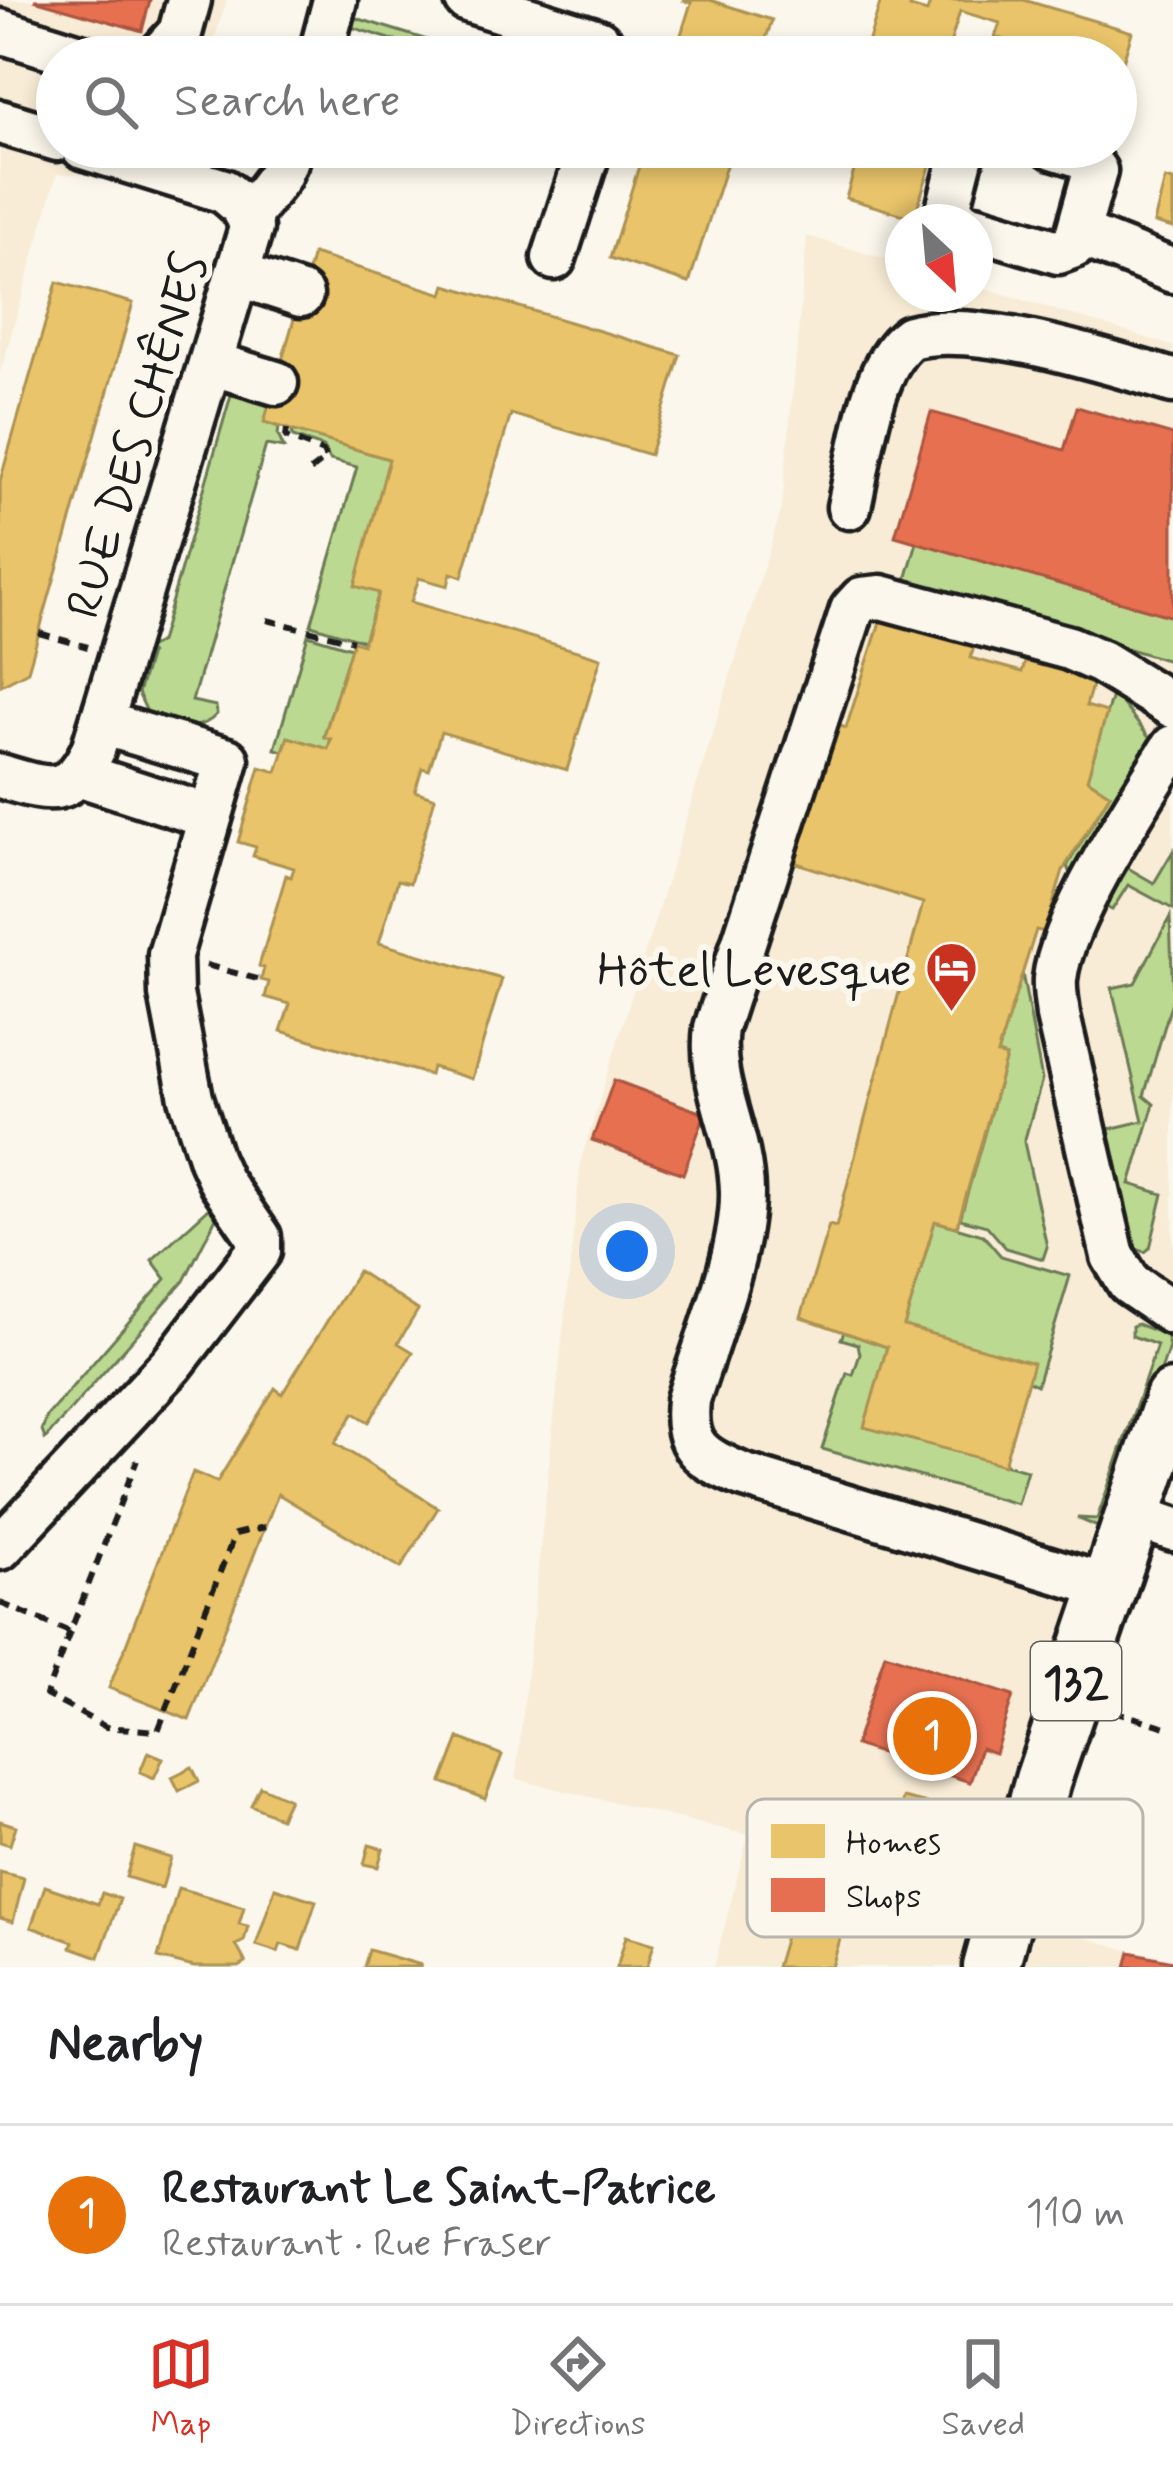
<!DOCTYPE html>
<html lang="en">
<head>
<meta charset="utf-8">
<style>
	:root { --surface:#fff; --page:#f2f2f2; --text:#202124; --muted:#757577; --line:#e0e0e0; --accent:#d93025 }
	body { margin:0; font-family:Mynerve,sans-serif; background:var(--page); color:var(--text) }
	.compass { position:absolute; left:885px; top:204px; width:108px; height:108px; border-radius:50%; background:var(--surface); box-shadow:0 6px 18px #0003; rotate:154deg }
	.you { position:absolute; left:627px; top:1251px; width:42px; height:42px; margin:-30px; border:9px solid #fff; border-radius:50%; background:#1a73e8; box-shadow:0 0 0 18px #1a73e833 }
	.badge { display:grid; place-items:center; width:78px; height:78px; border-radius:50%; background:var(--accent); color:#fff; font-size:39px; font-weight:700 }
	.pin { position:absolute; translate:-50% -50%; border:6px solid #fff; box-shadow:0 3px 12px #0006 }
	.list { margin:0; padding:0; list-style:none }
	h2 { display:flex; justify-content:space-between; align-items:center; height:156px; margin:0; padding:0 48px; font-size:51px }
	h2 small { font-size:39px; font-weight:400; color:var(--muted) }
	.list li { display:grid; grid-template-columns:78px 1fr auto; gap:36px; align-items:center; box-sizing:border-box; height:180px; padding:0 48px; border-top:3px solid var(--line) }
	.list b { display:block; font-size:45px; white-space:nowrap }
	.list p { margin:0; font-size:39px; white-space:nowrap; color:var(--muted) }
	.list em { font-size:39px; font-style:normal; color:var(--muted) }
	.icon { flex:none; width:66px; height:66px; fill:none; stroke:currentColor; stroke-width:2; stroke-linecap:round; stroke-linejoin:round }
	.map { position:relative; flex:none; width:1173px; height:1967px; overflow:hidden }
	.search { position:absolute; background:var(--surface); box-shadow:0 6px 18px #0003; left:36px; right:36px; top:36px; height:132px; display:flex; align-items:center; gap:30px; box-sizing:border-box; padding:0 42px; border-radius:66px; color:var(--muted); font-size:45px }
	.sheet { height:336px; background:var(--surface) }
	nav { display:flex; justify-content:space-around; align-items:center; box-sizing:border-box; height:168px; border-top:3px solid var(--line); background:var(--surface); font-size:33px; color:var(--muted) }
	nav a { display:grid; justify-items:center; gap:6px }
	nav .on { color:var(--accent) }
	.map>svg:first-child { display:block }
	.built { fill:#f8ecd6 }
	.green { fill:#bcd991; stroke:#6c7a56; stroke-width:3 }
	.homes { fill:#e9c46a; stroke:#ac9253; stroke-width:3 }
	.shops { fill:#e76f51; stroke:#aa5641; stroke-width:3 }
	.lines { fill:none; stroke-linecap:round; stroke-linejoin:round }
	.minor-casing { stroke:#1c1c1c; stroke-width:51 }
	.major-casing { stroke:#1c1c1c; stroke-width:63 }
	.path { stroke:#1c1c1c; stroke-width:6; stroke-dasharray:12 9; stroke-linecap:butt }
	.minor { stroke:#fbf7ec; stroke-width:42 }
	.major { stroke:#fbf7ec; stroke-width:54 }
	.labels { text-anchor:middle; stroke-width:12; stroke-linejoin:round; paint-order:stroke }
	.shield { fill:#fbf7ec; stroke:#5f5e5a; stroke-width:3 }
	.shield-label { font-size:45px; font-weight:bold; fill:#1c1c1c }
	.street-label { font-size:48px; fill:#1c1c1c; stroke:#fbf7ec }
	.poi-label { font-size:48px; fill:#1c1c1c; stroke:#fbf7ec; text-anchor:end }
	.key { fill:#fbf7ec; stroke:#b8b5ae; stroke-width:3 }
	.key-label { font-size:33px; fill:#1c1c1c }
</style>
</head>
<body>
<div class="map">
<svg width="1173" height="1967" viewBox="0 0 1173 1967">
	<rect width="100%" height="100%" fill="#fbf7ec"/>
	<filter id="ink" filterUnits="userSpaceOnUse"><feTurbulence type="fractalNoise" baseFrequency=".00833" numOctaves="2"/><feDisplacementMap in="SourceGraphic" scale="24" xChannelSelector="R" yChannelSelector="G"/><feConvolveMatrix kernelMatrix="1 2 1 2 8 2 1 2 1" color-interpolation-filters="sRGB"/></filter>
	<g filter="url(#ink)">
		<path class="built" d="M0,0H227L208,57H57V147H178L170,173L57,174L0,374Z
			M807,236L903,264V294H975V285L1173,346V1336L977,1911L964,1967H714L748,1835L516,1779L581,1160L782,508Z
			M1031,1922L1173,1963V1967H1021Z"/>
		<path class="green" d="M353,17L482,57H448L351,27Z
			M233,388L272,397L265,422L279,427L278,435L284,448L266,445L192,701L216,706L217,714C197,737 172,721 147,712L138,693L150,654L144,650L160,642Z
			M292,430L389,459L379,593L364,641L311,625L357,467L330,460L323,447L293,437Z
			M917,542L1173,617V662L905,583Z
			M308,635L351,648L324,736L331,739L328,749L288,737L283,751L275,749Z
			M1113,692L1151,740L1071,877L1067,866L1110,794L1087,779Z
			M1173,851V909L1128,885L1112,910L1104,906L1128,868L1154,883Z
			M1170,917L1173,998L1144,1096L1154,1104L1130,1184L1163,1194L1150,1248L1145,1252L1133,1248L1109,1129L1143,1121L1112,988L1135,983Z
			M1022,973L1042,1080L1024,1142L1047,1247L1043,1259L1006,1248L987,1226L960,1219L1006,1057L997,1054Z
			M209,1208L217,1211L216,1218L184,1281L45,1439L42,1431L47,1416L166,1279L152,1260Z
			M935,1221L983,1235L1001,1256L1070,1276L1037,1385L904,1326Z
			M1137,1324L1166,1335L1169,1347L1107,1531L1077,1518L1097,1519L1157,1345L1132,1336V1326Z
			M844,1332L887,1347L865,1427L1027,1470L1017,1504L822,1449L847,1373L853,1375L860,1354L858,1344L841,1339Z"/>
		<path class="homes" d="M682,0H710L772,20L760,57H674L691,3Z
			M881,0H912L910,7L927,12L931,0H1024L1132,32L1116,84V57H1010L1014,43L995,37L1000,23L960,11L946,57H864Z
			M645,147H732L689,283L610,258Z
			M861,147H936L914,218L846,198Z
			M1165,179L1173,181V228L1154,223Z
			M313,254L443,294L446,285L680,355L650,455L511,414L462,577L451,573L448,586L419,578L411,602L601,658L567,770L441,732L429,770L422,768L415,791L435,798L410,883L398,880L379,943L502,979L472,1079L432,1067L430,1075L281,1031L290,1004L265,997L269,982L261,980L264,968L259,966L286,875L291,877L294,868L253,856L256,847L238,842L260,767L277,772L288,737L328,749L331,739L324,737L353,641L363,644L379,593L355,586L389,459L264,422Z
			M57,282L133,303L28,671L1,685L0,481Z
			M883,613L975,642L971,658L1022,672L1028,653L1096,671L1086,706L1107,712L1087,779L1110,794L1063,870L1045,932L1036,930L997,1054L1006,1057L957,1227L935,1221L904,1326L1033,1363L1004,1465L864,1427L887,1347L801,1317L829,1225L836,1227L923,903L787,860L829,722L846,728Z
			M358,1271L418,1310L398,1343L413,1352L369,1422L354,1413L335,1443L438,1508L401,1568L278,1494L189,1720L109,1688L193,1472L217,1482L275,1388L282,1394Z
			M459,1738L502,1755L485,1799L442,1782Z
			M148,1752L163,1758L154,1778L140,1772Z
			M192,1767L199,1781L179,1791L172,1777Z
			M260,1786L289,1799L280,1818L251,1805Z
			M903,1798L961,1812L947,1867L890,1854Z
			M0,1821L16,1826L10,1845L0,1842Z
			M369,1845L383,1849L378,1867L364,1864Z
			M135,1847L171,1858L162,1888L126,1877Z
			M817,1868L857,1880L832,1967H776L803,1875L815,1878Z
			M0,1872L24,1878L13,1922L0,1918Z
			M45,1886L98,1904L102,1893L120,1899L99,1957L71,1947L73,1942L31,1927Z
			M178,1888L244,1907L239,1924L248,1926L244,1941L236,1945L246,1963L239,1967H194L158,1958Z
			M275,1888L316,1901L300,1950L281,1944L278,1952L256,1945Z
			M626,1936L654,1944L647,1967H617Z
			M369,1950L421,1965V1967H364Z"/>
		<path class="shops" d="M34,0H150L142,31Z
			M1077,407L1173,435V617L895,536L931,412L1064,450Z
			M614,1080L705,1114L683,1174L592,1140Z
			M885,1654L1013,1696L995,1753L981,1748L970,1782L855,1745Z
			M1130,1952L1173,1961V1967H1126Z"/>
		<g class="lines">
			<defs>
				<path id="minor" d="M467,0L598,41L614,57
					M0,31L83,57
					M158,57L180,33L189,0
					M320,57L335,0
					M0,122L57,139
					M249,216L279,176L292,147
					M961,222L948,209L964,147
					M975,227L1058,252L1074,246L1095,171L1085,157L1053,147
					M1080,234L1173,271
					M554,258L590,147
					M237,274L301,295
					M210,363L276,383
					M849,507C860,460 870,365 910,337C976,319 1107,362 1173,381
					M1173,747C1140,799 1061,921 1055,979C1054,991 1057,1004 1058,1016L1113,1256L1129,1283L1173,1313
					M81,775L210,817
					M0,776C48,790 69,800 93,750L251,228C248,210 238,202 224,191L83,147
					M1133,1515L1173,1529
					M0,1548L172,1364L259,1251V1237L221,1182L211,1160L191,1098L171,994L170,955L227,760L102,723
					M1108,1587L742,1475C701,1457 683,1449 688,1400C706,1340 743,1254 742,1192C741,1132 708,1086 716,1028L852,610L862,599L881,597L1069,648L1101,662L1173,706"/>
				<path id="major" d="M991,1967L1043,1780L1173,1398"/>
			</defs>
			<use href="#minor" class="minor-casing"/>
			<use href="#major" class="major-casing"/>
			<path class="path" d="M998,57L1004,40
				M287,429L286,437L323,452L326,459L310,471
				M267,620L353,641
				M39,633L88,647
				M206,965L261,980
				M0,1603L70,1632L137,1460
				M70,1632L46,1695L106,1727L158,1731L235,1534L265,1527
				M1113,1711L1173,1729"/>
			<use href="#minor" class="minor"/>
			<use href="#major" class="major"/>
		</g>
	</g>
	<defs>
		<symbol id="hotel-pin" viewBox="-11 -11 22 30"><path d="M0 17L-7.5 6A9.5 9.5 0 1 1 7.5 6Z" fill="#c8321e" stroke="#fbf7ec"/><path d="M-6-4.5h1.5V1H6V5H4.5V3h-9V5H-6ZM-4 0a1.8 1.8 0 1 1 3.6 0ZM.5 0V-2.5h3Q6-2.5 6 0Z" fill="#fff"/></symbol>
	</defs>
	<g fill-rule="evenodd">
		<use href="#hotel-pin" x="922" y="938" width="59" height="81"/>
	</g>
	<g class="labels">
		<rect class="shield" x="1031" y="1642" width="90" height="78" rx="9"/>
		<g class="shield-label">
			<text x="1076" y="1697">132</text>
		</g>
		<g class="street-label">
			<text transform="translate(135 435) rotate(-73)" y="17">RUE DES CHÊNES</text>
		</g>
		<g class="poi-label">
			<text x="912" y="985">Hôtel Levesque</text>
		</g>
	</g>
	<rect x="747" y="1799" width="396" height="138" rx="18" class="key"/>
	<rect x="771" y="1824" width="54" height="34" fill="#e9c46a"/>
	<rect x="771" y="1878" width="54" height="34" fill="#e76f51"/>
	<g class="key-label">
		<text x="846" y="1853">Homes</text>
		<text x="846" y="1907">Shops</text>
	</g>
</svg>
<svg class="compass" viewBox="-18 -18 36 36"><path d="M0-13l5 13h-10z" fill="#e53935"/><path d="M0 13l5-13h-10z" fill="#757577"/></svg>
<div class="you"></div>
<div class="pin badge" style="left:932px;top:1736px;background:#e8710a">1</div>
<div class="search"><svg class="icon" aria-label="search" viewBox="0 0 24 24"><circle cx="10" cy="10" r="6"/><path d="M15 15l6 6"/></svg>Search here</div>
</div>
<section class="sheet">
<h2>Nearby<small></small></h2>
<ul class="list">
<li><span class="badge" style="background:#e8710a">1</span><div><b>Restaurant Le Saint-Patrice</b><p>Restaurant · Rue Fraser</p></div><em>110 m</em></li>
</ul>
</section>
<nav>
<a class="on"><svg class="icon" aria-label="map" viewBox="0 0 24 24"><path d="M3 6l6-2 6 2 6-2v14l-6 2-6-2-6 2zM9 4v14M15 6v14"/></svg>Map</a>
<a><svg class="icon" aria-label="directions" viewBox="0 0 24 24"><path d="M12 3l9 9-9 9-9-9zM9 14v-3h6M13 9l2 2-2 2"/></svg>Directions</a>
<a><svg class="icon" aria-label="saved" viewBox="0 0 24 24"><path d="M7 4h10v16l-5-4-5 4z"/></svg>Saved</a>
</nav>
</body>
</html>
